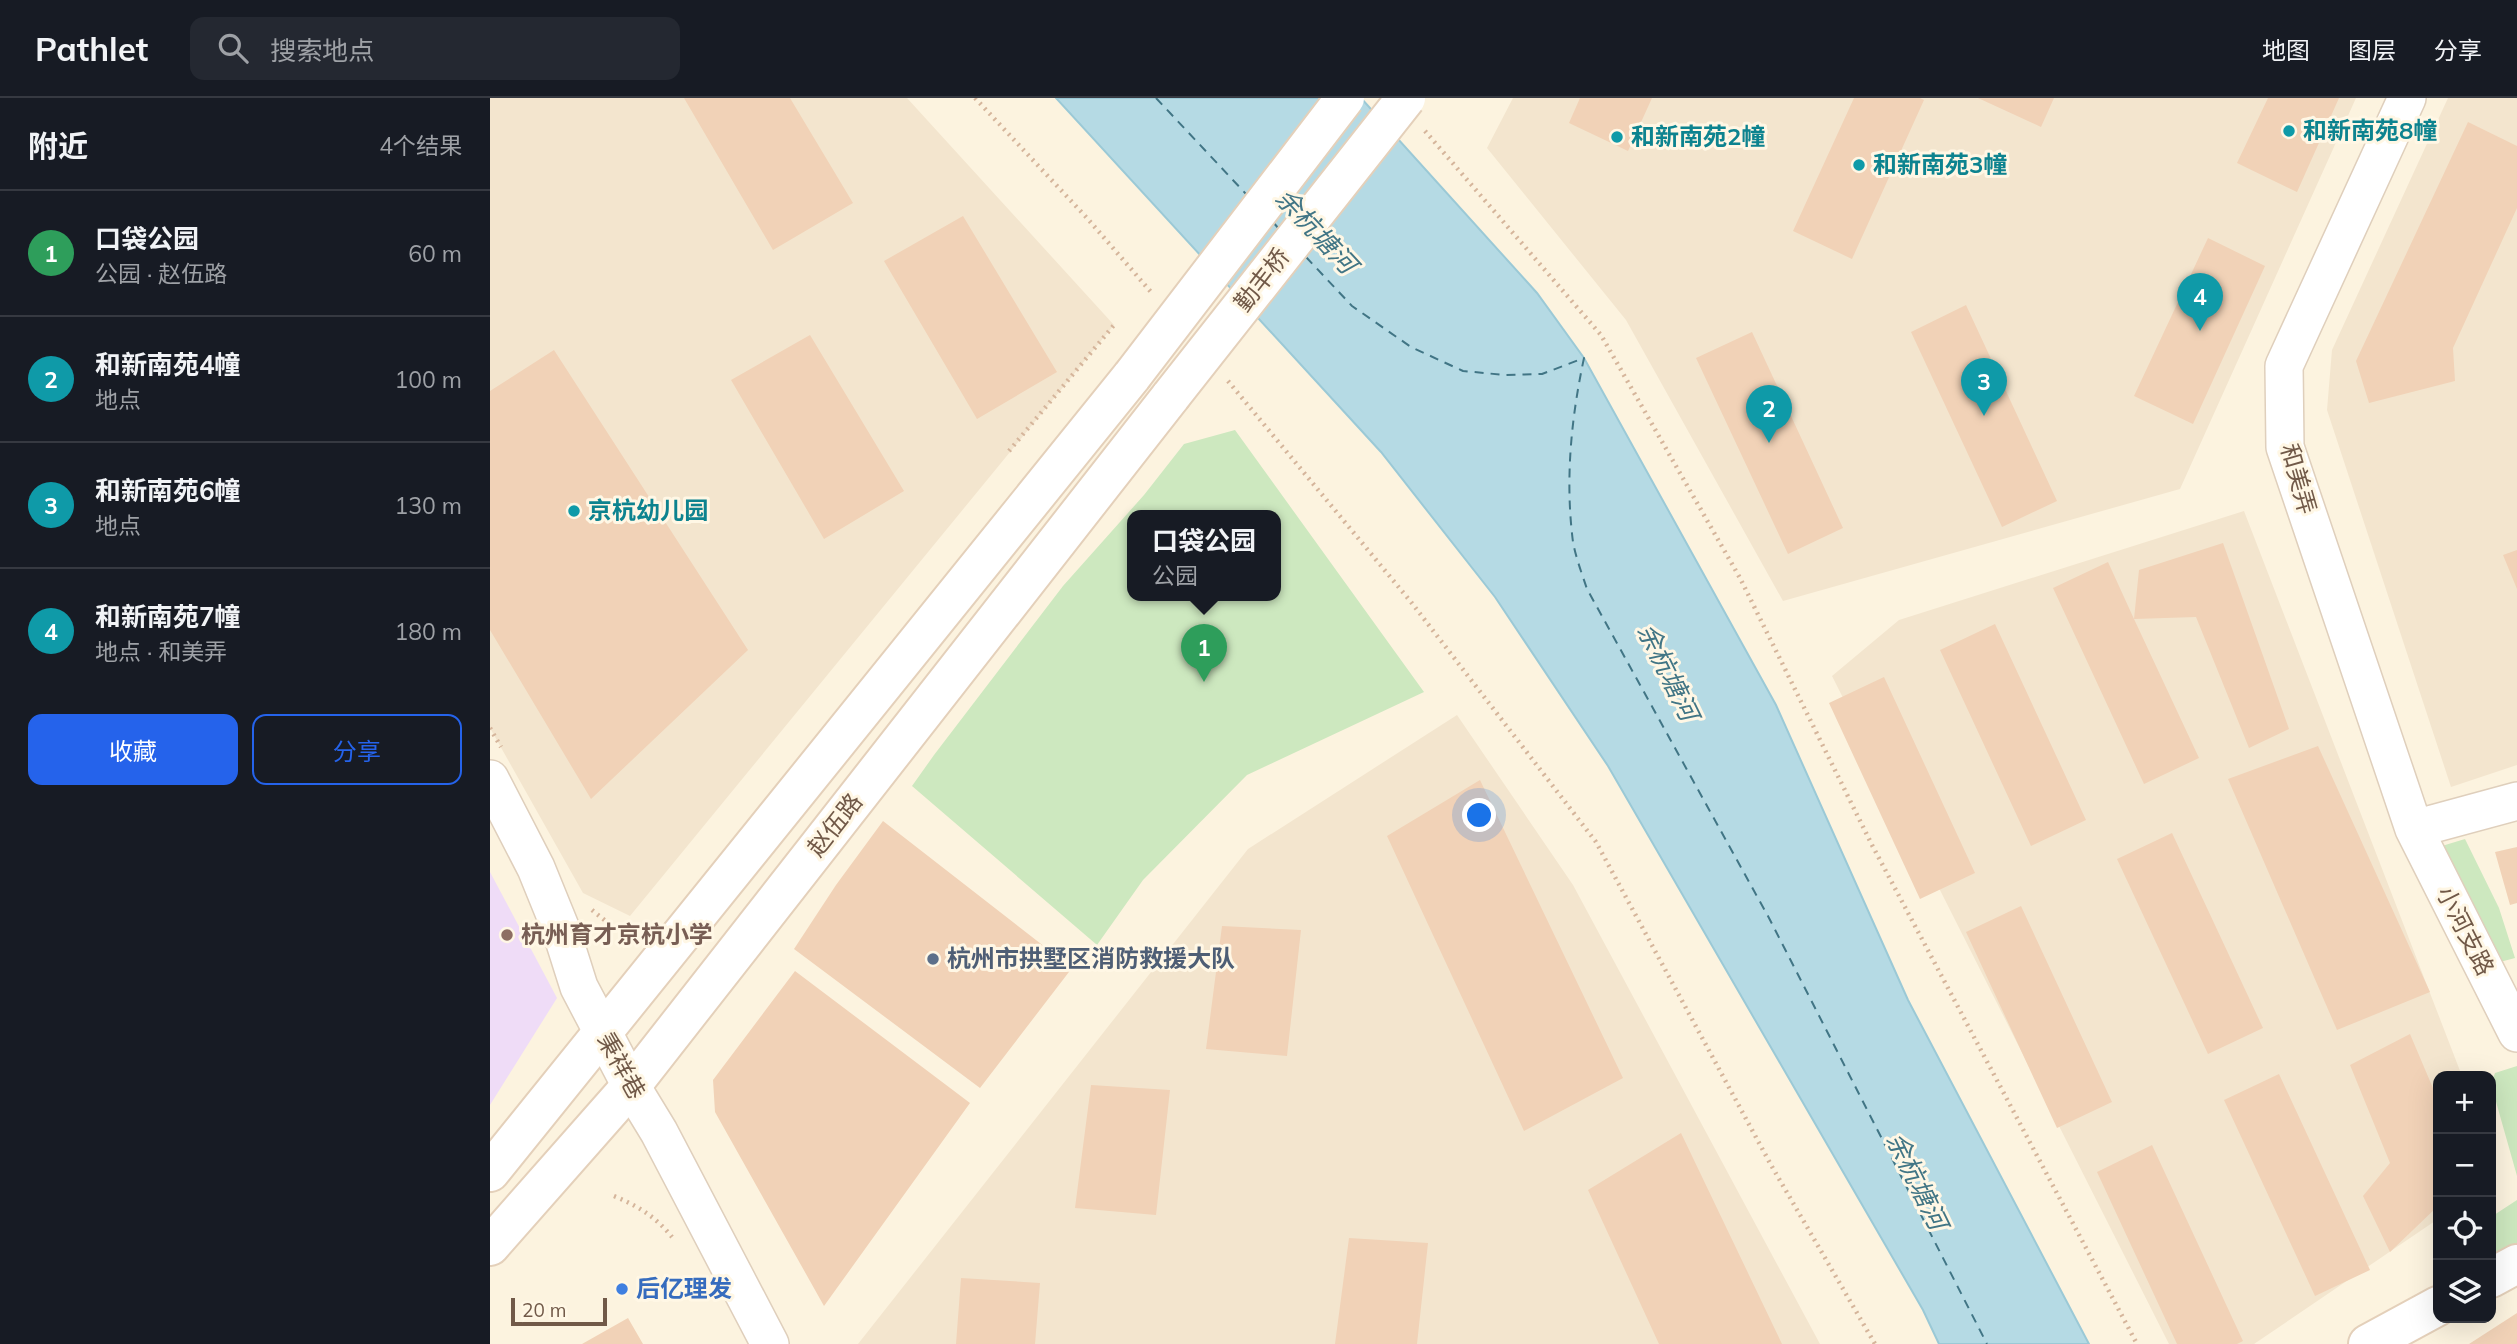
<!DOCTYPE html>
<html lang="zh">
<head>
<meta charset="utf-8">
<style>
	:root { --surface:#171b24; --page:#242831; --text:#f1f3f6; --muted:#9ea1a6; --line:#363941; --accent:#2563eb }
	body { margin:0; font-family:Mulish,"Noto Sans SC",sans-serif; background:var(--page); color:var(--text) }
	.controls { position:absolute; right:21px; bottom:21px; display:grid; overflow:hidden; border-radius:14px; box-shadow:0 7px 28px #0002 }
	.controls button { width:63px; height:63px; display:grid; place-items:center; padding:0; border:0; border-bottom:2px solid var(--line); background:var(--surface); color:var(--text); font:35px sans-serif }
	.scale { position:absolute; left:21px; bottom:18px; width:96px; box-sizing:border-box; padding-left:7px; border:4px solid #715948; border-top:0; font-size:19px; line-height:24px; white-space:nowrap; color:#715948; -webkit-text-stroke:5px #fff7e5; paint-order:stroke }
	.you { position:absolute; left:990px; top:718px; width:24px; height:24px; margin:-18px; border:5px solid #fff; border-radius:50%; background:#1a73e8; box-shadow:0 0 0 10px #1a73e833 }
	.badge { display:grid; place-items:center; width:46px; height:46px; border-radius:50%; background:var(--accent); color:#fff; font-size:23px; font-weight:700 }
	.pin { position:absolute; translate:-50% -58px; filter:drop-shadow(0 2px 4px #0008) }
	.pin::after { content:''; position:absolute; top:37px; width:24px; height:21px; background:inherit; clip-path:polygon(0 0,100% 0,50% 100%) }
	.popup { position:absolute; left:637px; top:412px; width:154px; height:91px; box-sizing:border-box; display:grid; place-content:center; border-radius:14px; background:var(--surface); filter:drop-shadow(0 2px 5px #0005); font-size:23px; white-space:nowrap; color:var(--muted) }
	.popup b { font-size:26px; color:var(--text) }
	.popup::after { content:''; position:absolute; left:50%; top:100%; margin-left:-14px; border:14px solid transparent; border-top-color:var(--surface) }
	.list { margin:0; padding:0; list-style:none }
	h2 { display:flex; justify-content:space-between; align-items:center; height:91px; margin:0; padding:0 28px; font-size:30px }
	h2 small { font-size:23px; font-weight:400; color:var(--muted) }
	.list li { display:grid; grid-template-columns:46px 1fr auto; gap:21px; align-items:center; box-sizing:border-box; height:126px; padding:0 28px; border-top:2px solid var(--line) }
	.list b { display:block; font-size:26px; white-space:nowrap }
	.list p { margin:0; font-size:23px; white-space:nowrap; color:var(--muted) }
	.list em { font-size:23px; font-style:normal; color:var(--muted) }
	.actions { display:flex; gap:14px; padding:21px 28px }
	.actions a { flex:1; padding:16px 0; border:2px solid var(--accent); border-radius:14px; text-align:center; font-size:24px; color:var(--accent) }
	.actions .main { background:var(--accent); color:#fff }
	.icon { flex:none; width:38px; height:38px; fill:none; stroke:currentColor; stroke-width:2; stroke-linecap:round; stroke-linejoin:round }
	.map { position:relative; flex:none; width:2027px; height:1246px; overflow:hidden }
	header { display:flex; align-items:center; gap:42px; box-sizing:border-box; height:98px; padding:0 35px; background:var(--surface); border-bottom:2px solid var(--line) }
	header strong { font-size:33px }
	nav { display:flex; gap:38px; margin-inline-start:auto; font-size:24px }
	.search { width:490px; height:63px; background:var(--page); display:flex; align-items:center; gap:18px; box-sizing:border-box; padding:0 24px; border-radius:14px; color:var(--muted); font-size:26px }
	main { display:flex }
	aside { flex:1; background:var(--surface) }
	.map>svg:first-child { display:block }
	.residential { fill:#f3e5ce }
	.education { fill:#efdcf7 }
	.green { fill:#cde8bf; fill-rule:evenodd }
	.water { fill:#b5dae4; stroke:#9bc9d6; stroke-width:2 }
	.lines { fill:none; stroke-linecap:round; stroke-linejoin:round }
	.ferry { stroke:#417585; stroke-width:2; stroke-dasharray:9 7; stroke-linecap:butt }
	.building { fill:#f1d2b7 }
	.street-casing { stroke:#dfcfbc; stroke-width:40 }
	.secondary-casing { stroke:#e4d0ba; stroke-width:42 }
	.path { stroke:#d5b59b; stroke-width:4.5; stroke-dasharray:2 5; stroke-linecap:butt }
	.street { stroke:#fff; stroke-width:37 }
	.secondary { stroke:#fff; stroke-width:38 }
	.secondary-bridge-casing { stroke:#e4d0ba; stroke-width:42; stroke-linecap:butt }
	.secondary-bridge { stroke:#fff; stroke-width:38 }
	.culture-dot { fill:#0f9aa8; stroke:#fff7e5; stroke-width:2.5 }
	.education-dot { fill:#8d6e63; stroke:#fff7e5; stroke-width:2.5 }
	.service-dot { fill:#5c6f8a; stroke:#fff7e5; stroke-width:2.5 }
	.shop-dot { fill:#3f7fe0; stroke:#fff7e5; stroke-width:2.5 }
	.labels { text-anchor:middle; stroke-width:6; stroke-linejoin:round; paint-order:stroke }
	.culture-label { font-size:24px; font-weight:bold; fill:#0d838f; stroke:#fff7e5; text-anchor:start }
	.street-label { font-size:24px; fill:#715948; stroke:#fff7e5 }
	.education-label { font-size:24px; font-weight:bold; fill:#785e54; stroke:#fff7e5; text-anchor:start }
	.service-label { font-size:24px; font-weight:bold; fill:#4e5e75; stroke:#fff7e5; text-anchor:start }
	.shop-label { font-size:24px; font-weight:bold; fill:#366cbe; stroke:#fff7e5; text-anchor:start }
	.water-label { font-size:26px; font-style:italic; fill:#417585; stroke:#fff7e5 }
</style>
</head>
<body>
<header>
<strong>Pathlet</strong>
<div class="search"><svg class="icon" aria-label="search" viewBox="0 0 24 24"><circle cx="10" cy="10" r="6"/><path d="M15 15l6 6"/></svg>搜索地点</div>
<nav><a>地图</a><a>图层</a><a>分享</a></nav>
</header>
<main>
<aside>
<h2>附近<small>4个结果</small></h2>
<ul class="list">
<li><span class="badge" style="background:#2e9e5b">1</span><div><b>口袋公园</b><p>公园 · 赵伍路</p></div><em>60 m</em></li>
<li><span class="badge" style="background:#0f9aa8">2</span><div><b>和新南苑4幢</b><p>地点</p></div><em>100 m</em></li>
<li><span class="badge" style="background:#0f9aa8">3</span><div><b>和新南苑6幢</b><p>地点</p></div><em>130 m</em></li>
<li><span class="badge" style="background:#0f9aa8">4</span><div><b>和新南苑7幢</b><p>地点 · 和美弄</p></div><em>180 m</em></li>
</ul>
<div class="actions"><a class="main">收藏</a><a>分享</a></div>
</aside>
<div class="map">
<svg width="2027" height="1246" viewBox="0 0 2027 1246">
	<rect width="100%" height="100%" fill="#fcf3df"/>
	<path class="residential" d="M0,0H417L624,227L140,818L93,795L0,630Z
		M1023,0H1866L1690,391L1293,503L1136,222L997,50Z
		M1958,0H2027V667L1961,689L1837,312L1842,252Z
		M1754,413L1972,978H1948V1121L1764,1246H1679L1342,578L1409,522Z
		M967,617L1083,787L1330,1246H368L758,751Z"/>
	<path class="education" d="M0,774L67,900L0,1007Z"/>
	<path class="green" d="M745,332L934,594L757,677L653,782L607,847L422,688L444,657L573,488L654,397L694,346ZM642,418H786V498H642Z
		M1975,741L2009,810L2025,860L2010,864L1942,751Z
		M2027,968V1078L2001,986L2005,975Z
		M2027,1102V1148L2001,1162V1119Z"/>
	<path class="water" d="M566,0H871L1047,195L1094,260L1286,607L1418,902L1599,1246H1449L1433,1212L1118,668L1005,499L891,354Z"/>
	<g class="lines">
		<path class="ferry" d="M666,0L756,96
			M782,123L790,132
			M816,159L862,208L921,249L973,273L1015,277L1052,276L1094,260C1081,321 1075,382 1083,444C1086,460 1092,476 1097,491L1279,820L1497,1246"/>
	</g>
	<path class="building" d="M194,0H300L363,105L283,152Z
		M1090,0H1162L1138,53L1079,25Z
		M1364,0H1430L1434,2L1362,161L1303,133Z
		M1488,0H1564L1551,29Z
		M1778,0H1849L1807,94L1747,65Z
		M1978,24L2027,48V110L1963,250L1965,283L1879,305L1866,263Z
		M473,118L567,274L487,321L394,163Z
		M1718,140L1775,168L1703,326L1644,298Z
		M1476,207L1567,403L1512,429L1421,234Z
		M1262,234L1353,430L1298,456L1206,260Z
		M320,237L414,393L334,441L241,282Z
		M64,252L258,552L101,701L0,532V293Z
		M1733,445L1799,631L1759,650L1706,519L1644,521L1709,660L1654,686L1563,490L1618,464L1644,521L1649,472Z
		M2027,452V491L2013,457Z
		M1505,526L1596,722L1541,748L1450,552Z
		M1394,579L1485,775L1430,801L1339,605Z
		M1828,648L1940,894L1847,932L1738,681Z
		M990,682L1133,980L1034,1033L897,738Z
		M393,723L582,870L490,990L304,851L346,787Z
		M1682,735L1773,930L1718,956L1627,761Z
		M2027,749V805L2020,807L2005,754Z
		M1531,808L1622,1004L1567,1030L1476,834Z
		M732,828L811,832L797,958L716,951Z
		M305,873L480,1005L334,1208L225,1014L223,982Z
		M1920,936L1948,1002V1108L1900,1154L1873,1098L1900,1065L1860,967Z
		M1789,976L1880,1172L1825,1198L1734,1002Z
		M601,987L680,992L666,1117L585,1110Z
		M1191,1035L1292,1246H1169L1098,1092Z
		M1662,1047L1753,1243L1747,1246H1687L1607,1074Z
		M859,1140L938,1145L927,1246H845Z
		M471,1180L550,1185L545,1246H466Z
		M2027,1215V1246H1979Z
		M138,1220L153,1246H92Z"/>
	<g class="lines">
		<defs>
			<path id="street" d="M1917,0L1794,268L1795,349L1924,731L2027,935
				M0,681L46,770L70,829L89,889L141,988L169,1034L280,1246
				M1924,731L2027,703"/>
			<path id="secondary" d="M0,1074L642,278
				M0,1148L141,988L681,298
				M2001,1180L2027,1166
				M1878,1246L1948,1208"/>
		</defs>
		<use href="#street" class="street-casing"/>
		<use href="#secondary" class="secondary-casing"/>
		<path class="path" d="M485,0L597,120L661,194
			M935,33L1111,237L1250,480L1382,747L1647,1246
			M738,283L921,504L1106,744L1281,1067L1385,1246
			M519,353L624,227
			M0,630L11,649
			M102,812L123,829
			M124,1098C148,1108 166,1119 182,1139"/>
		<use href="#street" class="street"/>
		<use href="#secondary" class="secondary"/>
		<defs>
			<path id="secondary-bridge" d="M642,278L855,0
				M681,298L916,0"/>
		</defs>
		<use href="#secondary-bridge" class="secondary-bridge-casing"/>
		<use href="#secondary-bridge" class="secondary-bridge"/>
	</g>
	<g class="culture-dot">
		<circle cx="1799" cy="33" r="7"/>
		<circle cx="1127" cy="39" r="7"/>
		<circle cx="1369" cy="67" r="7"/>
		<circle cx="84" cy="413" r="7"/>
	</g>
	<circle class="education-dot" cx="17" cy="837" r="7"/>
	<circle class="service-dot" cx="443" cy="861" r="7"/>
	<circle class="shop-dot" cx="132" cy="1191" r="7"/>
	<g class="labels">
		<g class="culture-label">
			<text x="1813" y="41">和新南苑8幢</text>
			<text x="1141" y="47">和新南苑2幢</text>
			<text x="1383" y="75">和新南苑3幢</text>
			<text x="98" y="421">京杭幼儿园</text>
		</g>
		<g class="street-label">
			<text transform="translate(772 182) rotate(-52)" y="8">勤丰桥</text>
			<text transform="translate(1808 381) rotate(74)" y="8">和美弄</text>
			<text transform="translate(345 727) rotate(-52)" y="8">赵伍路</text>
			<text transform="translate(1975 833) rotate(63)" y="8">小河支路</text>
			<text transform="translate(131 968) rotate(61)" y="8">秉祥巷</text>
		</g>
		<g class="education-label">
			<text x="31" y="845">杭州育才京杭小学</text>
		</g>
		<g class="service-label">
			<text x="457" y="869">杭州市拱墅区消防救援大队</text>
		</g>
		<g class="shop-label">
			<text x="146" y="1199">后亿理发</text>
		</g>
		<g class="water-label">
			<text transform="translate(826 133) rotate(47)" y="9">余杭塘河</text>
			<text transform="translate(1178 574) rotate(64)" y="9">余杭塘河</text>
			<text transform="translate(1427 1083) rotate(64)" y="9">余杭塘河</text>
		</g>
	</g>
</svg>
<div class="controls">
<button>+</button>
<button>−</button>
<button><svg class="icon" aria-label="locate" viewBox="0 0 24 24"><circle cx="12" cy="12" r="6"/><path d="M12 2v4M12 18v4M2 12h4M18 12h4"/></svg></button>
<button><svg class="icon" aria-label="layers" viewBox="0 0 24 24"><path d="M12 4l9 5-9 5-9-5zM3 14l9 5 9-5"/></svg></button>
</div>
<div class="scale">20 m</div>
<div class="you"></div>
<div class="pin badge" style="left:714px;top:584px;background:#2e9e5b">1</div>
<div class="popup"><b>口袋公园</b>公园</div>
<div class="pin badge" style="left:1279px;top:345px;background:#0f9aa8">2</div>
<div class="pin badge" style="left:1494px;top:318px;background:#0f9aa8">3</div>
<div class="pin badge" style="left:1710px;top:233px;background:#0f9aa8">4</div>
</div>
</main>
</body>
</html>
